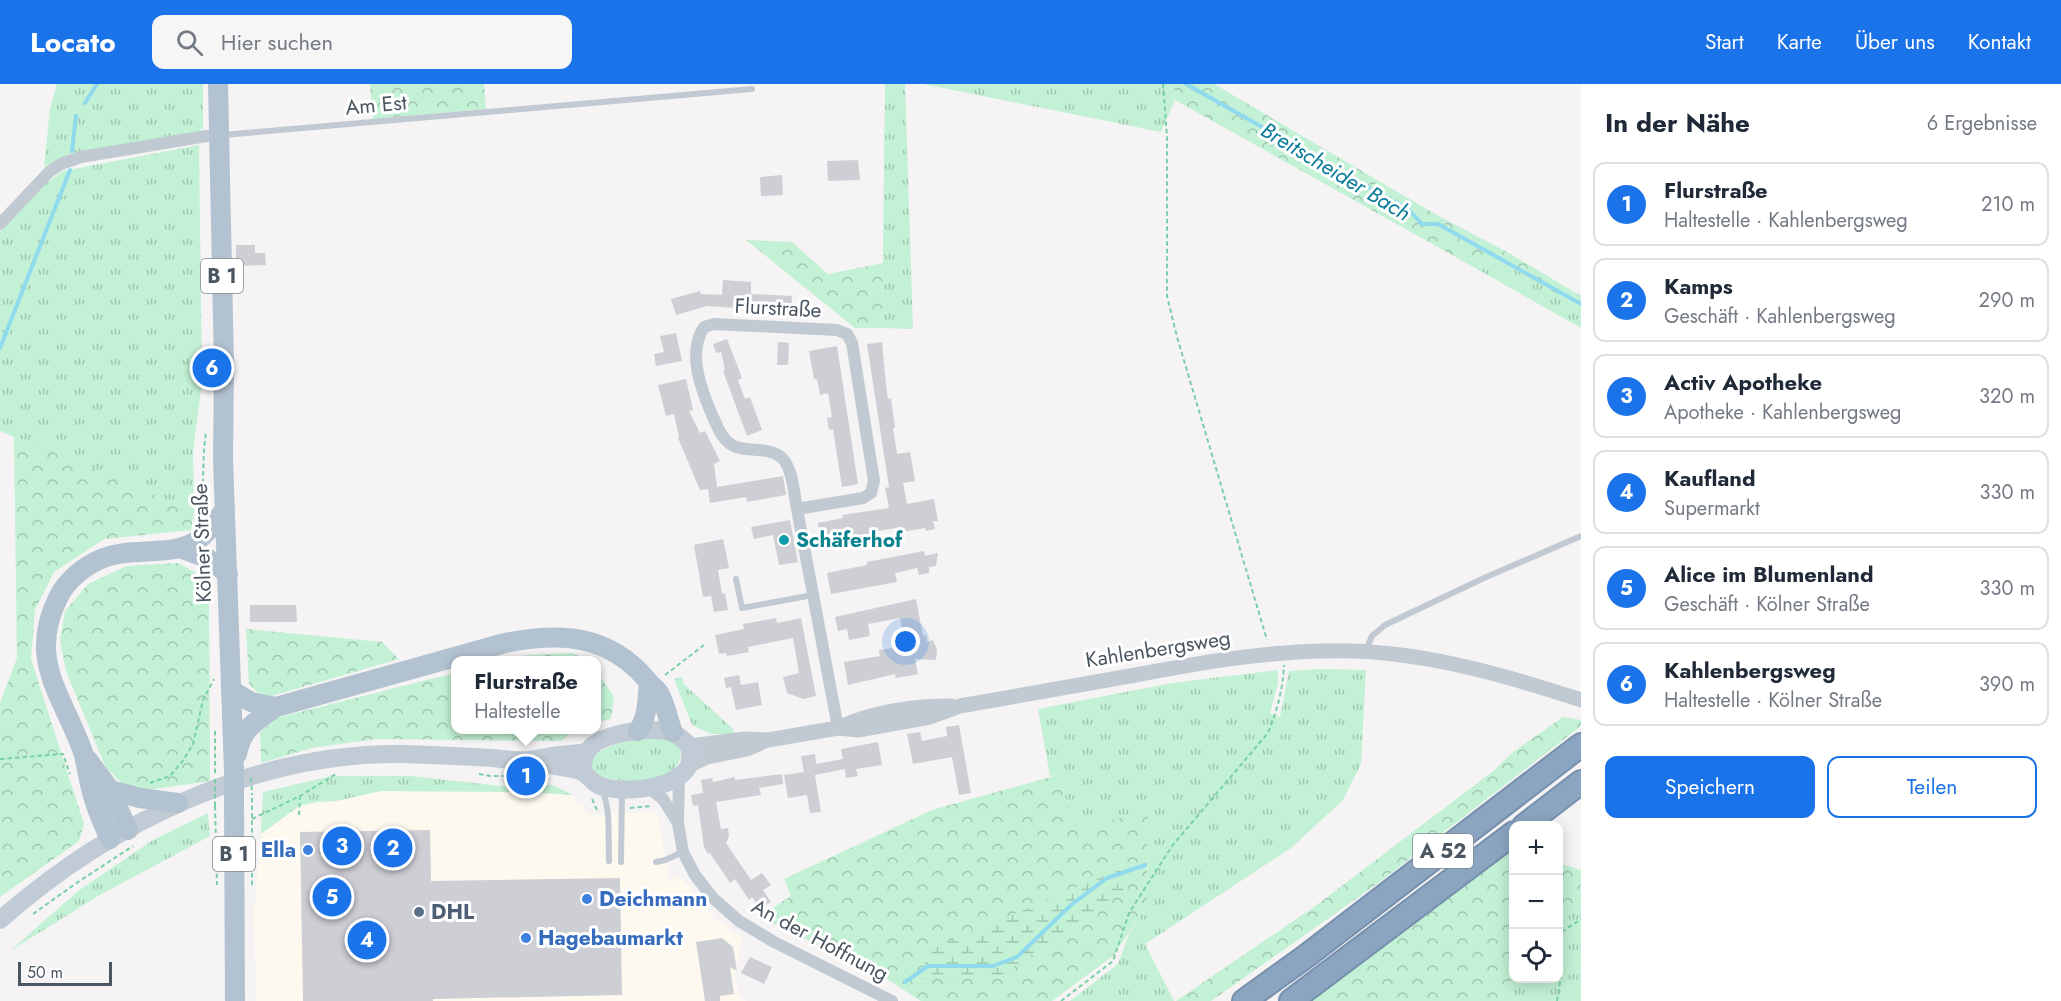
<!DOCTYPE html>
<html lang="de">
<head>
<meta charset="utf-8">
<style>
	:root { --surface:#fff; --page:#f6f6f7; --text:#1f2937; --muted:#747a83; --line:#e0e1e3; --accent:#1a73e8 }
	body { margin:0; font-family:Jost,sans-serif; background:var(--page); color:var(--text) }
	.controls { position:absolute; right:18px; bottom:18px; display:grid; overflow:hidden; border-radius:12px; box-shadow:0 3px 15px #0003 }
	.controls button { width:54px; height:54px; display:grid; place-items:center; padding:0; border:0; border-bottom:2px solid var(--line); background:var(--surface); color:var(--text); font:30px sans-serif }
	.scale { position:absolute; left:18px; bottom:15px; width:94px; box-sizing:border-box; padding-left:6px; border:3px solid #4a5661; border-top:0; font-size:16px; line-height:21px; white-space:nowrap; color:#4a5661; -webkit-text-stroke:4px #fff; paint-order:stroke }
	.you { position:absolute; left:906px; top:558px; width:21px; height:21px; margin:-15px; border:4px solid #fff; border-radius:50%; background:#1a73e8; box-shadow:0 0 0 9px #1a73e833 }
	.badge { display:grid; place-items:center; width:39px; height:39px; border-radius:50%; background:var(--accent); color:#fff; font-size:20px; font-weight:700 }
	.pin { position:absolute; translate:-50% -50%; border:3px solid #fff; box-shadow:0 2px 6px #0006 }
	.popup { position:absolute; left:451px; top:572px; width:150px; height:78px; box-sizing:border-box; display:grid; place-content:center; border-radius:12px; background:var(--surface); filter:drop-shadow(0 2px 4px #0005); font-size:20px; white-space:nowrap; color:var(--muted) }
	.popup b { font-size:22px; color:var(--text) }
	.popup::after { content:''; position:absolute; left:50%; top:100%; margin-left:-12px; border:12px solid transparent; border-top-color:var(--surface) }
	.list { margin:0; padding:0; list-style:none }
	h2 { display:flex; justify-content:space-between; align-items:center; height:78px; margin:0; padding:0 24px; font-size:26px }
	h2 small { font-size:20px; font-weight:400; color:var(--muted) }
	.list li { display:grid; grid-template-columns:39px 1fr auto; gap:18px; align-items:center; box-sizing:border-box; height:84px; margin:0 12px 12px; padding:0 12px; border:2px solid var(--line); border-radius:12px }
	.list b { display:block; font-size:22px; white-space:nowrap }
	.list p { margin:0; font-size:20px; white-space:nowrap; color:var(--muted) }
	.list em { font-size:20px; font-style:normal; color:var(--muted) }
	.actions { display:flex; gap:12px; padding:18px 24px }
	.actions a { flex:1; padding:14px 0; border:2px solid var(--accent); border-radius:12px; text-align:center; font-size:21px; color:var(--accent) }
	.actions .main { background:var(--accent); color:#fff }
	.icon { flex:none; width:33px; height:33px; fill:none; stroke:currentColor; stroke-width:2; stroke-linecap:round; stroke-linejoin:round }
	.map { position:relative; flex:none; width:1581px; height:917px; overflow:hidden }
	header { display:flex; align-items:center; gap:36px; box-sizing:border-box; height:84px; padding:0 30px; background:var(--accent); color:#fff }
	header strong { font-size:28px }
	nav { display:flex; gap:33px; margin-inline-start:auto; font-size:21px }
	.search { width:420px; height:54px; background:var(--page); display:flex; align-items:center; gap:15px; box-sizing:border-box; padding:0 21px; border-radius:12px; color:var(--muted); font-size:22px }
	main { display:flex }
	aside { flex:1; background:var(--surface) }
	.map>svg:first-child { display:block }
	.commercial { fill:#fdf9ef }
	.grass { fill:url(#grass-tufts) }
	.forest { fill:url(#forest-crowns) }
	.wetland { fill:url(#wetland-marsh) }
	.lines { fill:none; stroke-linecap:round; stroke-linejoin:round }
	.stream { stroke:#90daee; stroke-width:4 }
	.building { fill:#cdcfd5 }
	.motorway-casing { stroke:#7690ad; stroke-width:26 }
	.path { stroke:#7ad0a6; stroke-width:2; stroke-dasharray:4.5 3; stroke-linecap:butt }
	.service { stroke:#c1cad2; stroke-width:6 }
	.minor { stroke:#c1cad2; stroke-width:12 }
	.tertiary { stroke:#c1cad2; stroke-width:15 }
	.secondary { stroke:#c1cbd6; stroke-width:18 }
	.primary { stroke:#b3c2d1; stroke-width:20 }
	.motorway { stroke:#8ba5c1; stroke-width:22 }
	.path-bridge { stroke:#7ad0a6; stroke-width:2; stroke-dasharray:4.5 3; stroke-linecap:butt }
	.primary-bridge { stroke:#b3c2d1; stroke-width:20 }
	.culture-dot { fill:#0f9aa8; stroke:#fff; stroke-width:2 }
	.shop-dot { fill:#3f7fe0; stroke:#fff; stroke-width:2 }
	.service-dot { fill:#5c6f8a; stroke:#fff; stroke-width:2 }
	.labels { text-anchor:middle; stroke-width:6; stroke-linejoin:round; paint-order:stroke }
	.shield { fill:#fff; stroke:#808990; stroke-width:1.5 }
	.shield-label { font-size:20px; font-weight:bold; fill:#4a5661 }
	.street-label { font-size:21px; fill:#4a5661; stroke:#fff }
	.culture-label { font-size:21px; font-weight:bold; fill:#0d838f; stroke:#fff; text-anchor:start }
	.shop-label { font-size:21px; font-weight:bold; fill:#366cbe; stroke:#fff; text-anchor:start }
	.service-label { font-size:21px; font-weight:bold; fill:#4e5e75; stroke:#fff; text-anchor:start }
	.water-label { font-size:22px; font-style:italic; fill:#0c7c9b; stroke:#fff }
</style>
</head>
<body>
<header>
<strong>Locato</strong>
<div class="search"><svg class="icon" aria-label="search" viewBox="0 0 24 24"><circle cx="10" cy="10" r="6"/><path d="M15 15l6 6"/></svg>Hier suchen</div>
<nav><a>Start</a><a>Karte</a><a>Über uns</a><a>Kontakt</a></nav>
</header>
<main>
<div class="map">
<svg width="1581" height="917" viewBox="0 0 1581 917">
	<defs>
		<pattern id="grass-tufts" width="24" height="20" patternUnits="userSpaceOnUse" patternTransform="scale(1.5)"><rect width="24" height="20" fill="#c3f1d5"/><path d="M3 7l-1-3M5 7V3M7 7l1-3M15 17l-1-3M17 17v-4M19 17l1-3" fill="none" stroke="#a0c6b0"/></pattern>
		<pattern id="forest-crowns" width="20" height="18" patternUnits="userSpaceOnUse" patternTransform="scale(1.5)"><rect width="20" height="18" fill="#c3f1d5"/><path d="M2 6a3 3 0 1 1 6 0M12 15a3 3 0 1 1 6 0" fill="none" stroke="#a0c6b0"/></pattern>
		<pattern id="wetland-marsh" width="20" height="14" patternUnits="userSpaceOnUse" patternTransform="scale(1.5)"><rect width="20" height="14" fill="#c3f1d5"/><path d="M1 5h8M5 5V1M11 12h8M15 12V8" fill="none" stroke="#a0c6b0"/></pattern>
	</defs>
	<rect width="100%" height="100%" fill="#f5f3f3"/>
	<path class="commercial" d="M381,707L524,708L574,711L575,719L582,721L587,731L657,728L670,798L680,792L716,836L742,854L735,894L739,913L746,917H256L254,828L261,750L299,722L317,718L336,717Z"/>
	<path class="grass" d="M57,0H203V44L196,50L70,70L44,83L50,25Z
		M885,0H905L913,245L882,244Z
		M923,0H1173L1175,16L1161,48Z
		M199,61L202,299L193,367L194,427L0,347V148L44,101L63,87Z
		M1483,175L1504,179L1581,224V244L1461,176Z
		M1320,585L1366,586L1361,680L1343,716L1291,764L1145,860L1174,917H1070L1118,880L1129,850L1147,822L1148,727L1075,745L1058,691L1050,692L1038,625L1172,599L1278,586V599L1270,629L1280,633L1289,587Z
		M682,593L684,600L733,645L734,650H711L692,641L674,595Z
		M667,654L681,665C681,671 680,678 676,683C659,701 612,701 592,688L588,676C616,654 634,656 667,654Z
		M332,692H411L527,705L552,701L574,711L524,708L381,707L336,717L317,718L299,722L261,750L263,708Z
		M208,729L210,752L98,812L10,867L78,807L153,756Z
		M1581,821V917H1500L1513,893L1514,894H1558L1559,840Z"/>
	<path class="forest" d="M370,0H484L486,25L373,35Z
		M1173,0H1214L1435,130L1509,169L1581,212V224L1504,179L1483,175L1461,176L1175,16Z
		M746,156L792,158L828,190L883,179L882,244H855Z
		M14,352L194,427L191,446L104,455L54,488L35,526L31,575L84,740L79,757L0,813V619L17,574Z
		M179,479L194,488L209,509L210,697L147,706L124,701L106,684L66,587L60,556L65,527L88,500L127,482Z
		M246,545L382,558L399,575L268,613L259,610L249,600Z
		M573,569L584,576H506L529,571Z
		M596,586L614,613L611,635L597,638Z
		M455,589L456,646H575L561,657L376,655L312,664L261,679L260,648L276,634Z
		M1563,633L1581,636V642L1377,800L1211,917H1176L1314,823L1492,688L1513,668Z
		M1058,691L1075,745L1148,727L1147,822L1113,872L1052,917H921L876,888L759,833L791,812L784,795L932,726Z
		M1513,764V893L1500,917H1312Z
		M1559,779L1581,786V821L1559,840Z"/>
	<path class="wetland" d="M1115,787L1128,805L999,893L917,895L932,865Z"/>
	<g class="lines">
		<path class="stream" d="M1186,0L1409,126L1422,140H1438L1581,220
			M85,19L97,0
			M72,67L76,32
			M0,264L70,86
			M905,898L928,882H993L1017,873L1071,821L1107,794L1145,781"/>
	</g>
	<path class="building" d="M858,76L860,96L828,97L827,77Z
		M782,91L783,111L761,112L760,93Z
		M236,161H255V169H265L266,181L236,182Z
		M723,196L751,198V210L792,212L791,228L707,222L676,231L671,215L700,207L701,210L722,211Z
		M676,249L682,277L656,282L654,270L664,268L660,252Z
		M727,255L742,294L738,296L745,315L750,313L762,346L747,352L723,287L725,286L721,268L716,269L713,260Z
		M778,258L789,259L788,281H777Z
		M882,258L886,301L888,315L891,314L895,344H893L897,370L910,368L915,397L903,399L907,420L934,415L938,437H933L935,445L926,447L925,444L897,449L896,444L871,448L872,451L861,453L860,451L832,456L833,460L822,463L818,439L843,434L842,431L889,424L885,404L889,403L867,260Z
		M837,262L858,400L842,403L833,345L829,346L827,334L832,333L828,309L820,311L817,295H814L809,267Z
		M686,295L693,326L689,327L700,349L705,347L720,377L714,380L717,403L783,392L786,411L747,418L746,413L710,419L708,405L700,406L678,354L679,353L674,330L666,332L658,301Z
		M790,436L798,478L779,481L773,451L754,455L751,443Z
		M723,455L729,484L718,486L722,510L725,509L728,526L714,528L711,512L703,513L694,461Z
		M924,467L925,472L938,469L936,482L929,483V489L919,491L917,484L895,489L897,498L831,510L827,489L867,481V478Z
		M916,515L923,552L926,551L927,558L933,556L937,566L936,576L915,575L918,590L896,594L895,590L848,601L844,578L880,572L879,566L905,562L900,534L868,540L870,552L849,556L847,545L838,547L835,533Z
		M250,521H296L297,538H250Z
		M776,534L777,539L801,534L816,612L803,615L787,609L783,593L799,589L793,554L748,563L749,568L727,572L726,569L719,570L715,551L744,545L743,540Z
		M739,591L741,601L758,598L762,621L736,626L731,603L726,604L724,594Z
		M959,641L971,709L959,711L952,673L913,680L907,650L920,648L922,657L947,652L946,643Z
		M878,658L882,681L856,685L858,692L846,694L845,685L815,691L821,728L810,729L807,711L788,714L784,691L804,688L801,672L815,670L816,680L843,675L841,665Z
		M782,690L783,700L759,704L761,711L716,718L721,745L728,744L729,752L726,759L751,796L762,789L771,801L763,806L771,818L760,825L752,813L749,816L735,795L730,799L710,769L708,770L704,763L698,721L693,722L691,711L703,709L701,696L712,694L713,698L735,693V696Z
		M430,746L431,797L620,794L622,911L433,915V917H303L300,748Z
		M722,854L733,863L737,887L730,883L734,910L720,912V917H705L696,858Z
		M750,873L772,883L764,900L741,889Z"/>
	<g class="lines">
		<defs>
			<path id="motorway" d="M1524,742L1581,698
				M1244,917L1305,873L1581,661
				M1291,917L1514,749"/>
		</defs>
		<use href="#motorway" class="motorway-casing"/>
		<path class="path" d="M1163,0L1167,53V212L1177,253L1267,556
			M202,429L204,364L206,348
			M207,493L210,504
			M665,591L704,561
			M215,647V689
			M0,675L63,670L70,690
			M479,690L491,692H509
			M527,692L538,695
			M150,699L170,692L182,678L193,660L203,616L214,595
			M592,715L597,726
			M215,722L217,801
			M630,724L651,722
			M299,731L300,713
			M252,735L300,712L336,690
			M252,801V709
			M33,830L75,800L133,762
			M1558,854L1560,849L1581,835
			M1061,917L1113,877L1129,829L1172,762L1268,649C1277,627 1283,605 1284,581
			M1557,917L1561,892L1558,874"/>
		<path class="service" d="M223,51L752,5
			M736,495L742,524L813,511
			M1365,568L1372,552L1385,541L1484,494L1581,452
			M602,707C611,722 608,759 609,777
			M621,778L622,708
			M656,778L665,776L683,768"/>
		<path class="minor" d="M0,140L49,88L61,80L81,73L207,52H219
			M797,425C794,411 793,383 781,373C768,363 751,368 736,363C722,358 718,343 712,331C701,305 687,269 704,243L714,240L837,246L847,250L852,259L874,397L871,409L863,414L797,425L838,644
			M679,692L678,739L683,768L695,791L713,814L739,837L774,858L892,917
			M649,704L663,715L678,739"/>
		<path class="tertiary" d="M840,643C874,628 915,622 951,622
			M690,662L745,655L768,656L838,644L858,646L930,633L960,622C1017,612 1074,602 1130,592C1194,580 1259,568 1324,567C1411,564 1499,589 1581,616
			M688,682L707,673L747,665L765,657"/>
		<path class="secondary" d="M535,677C550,682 565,683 580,687C587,689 592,698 598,701C620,711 679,705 689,681C691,675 690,668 690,662C684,657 678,650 671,648C649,643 598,648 586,669C583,675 583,681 583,687
			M0,836C109,740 252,669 400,670C430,671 461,672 491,674C503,675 516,677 528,676C538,675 549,672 559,671C568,670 577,670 586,668"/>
		<path class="primary" d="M218,0L224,281L223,375L234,687
			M180,464L207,474L228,490
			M231,606L251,618L276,623
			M638,647C648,633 647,616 649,599
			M237,670C242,644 256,637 276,623L505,559C560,548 608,550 647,596C650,601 656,604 659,609C666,621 668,636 673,648
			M88,676L110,706L128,746
			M110,706L140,714L178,719
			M234,716L235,917
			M110,755C103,740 96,725 92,708C88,695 87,681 83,668C63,612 27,576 58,514C66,497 84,482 101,475C131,462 172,474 198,456C209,448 217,436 225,425"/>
		<use href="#motorway" class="motorway"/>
		<path class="path-bridge" d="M251,694L252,709
			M215,722V693"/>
		<path class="primary-bridge" d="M234,687V716"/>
	</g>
	<circle class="culture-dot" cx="784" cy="456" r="6"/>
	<g class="shop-dot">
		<circle cx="308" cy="766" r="6"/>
		<circle cx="587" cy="815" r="6"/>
		<circle cx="526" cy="854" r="6"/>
	</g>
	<circle class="service-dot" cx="419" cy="828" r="6"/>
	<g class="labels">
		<g class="shield">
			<rect x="201" y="175" width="42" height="34" rx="4.5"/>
			<rect x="1413" y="750" width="60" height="34" rx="4.5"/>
			<rect x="213" y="753" width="42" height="34" rx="4.5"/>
		</g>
		<g class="shield-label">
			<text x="222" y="199">B 1</text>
			<text x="1443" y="774">A 52</text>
			<text x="234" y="777">B 1</text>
		</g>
		<g class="street-label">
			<text transform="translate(376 21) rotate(-5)" y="7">Am Est</text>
			<text transform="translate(778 224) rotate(3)" y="7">Flurstraße</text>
			<text transform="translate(202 459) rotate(-92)" y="7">Kölner Straße</text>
			<text transform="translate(1158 565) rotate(-9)" y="7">Kahlenbergsweg</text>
			<text transform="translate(820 856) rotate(28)" y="7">An der Hoffnung</text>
		</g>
		<g class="culture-label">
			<text x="796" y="463">Schäferhof</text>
		</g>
		<g class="shop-label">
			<text x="296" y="773" text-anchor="end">Ella</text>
			<text x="599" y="822">Deichmann</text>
			<text x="538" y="861">Hagebaumarkt</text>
		</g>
		<g class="service-label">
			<text x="431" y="835">DHL</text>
		</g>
		<g class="water-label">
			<text transform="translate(1336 87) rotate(31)" y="8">Breitscheider Bach</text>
		</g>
	</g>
</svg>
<div class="controls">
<button>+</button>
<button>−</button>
<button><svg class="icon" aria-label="locate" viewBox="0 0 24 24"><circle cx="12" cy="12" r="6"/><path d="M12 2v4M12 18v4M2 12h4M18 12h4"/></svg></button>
</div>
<div class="scale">50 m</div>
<div class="you"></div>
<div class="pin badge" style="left:526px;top:692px">1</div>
<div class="popup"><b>Flurstraße</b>Haltestelle</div>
<div class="pin badge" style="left:393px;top:764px">2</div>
<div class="pin badge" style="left:342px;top:762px">3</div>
<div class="pin badge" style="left:367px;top:856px">4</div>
<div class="pin badge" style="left:332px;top:813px">5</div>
<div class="pin badge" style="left:212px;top:284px">6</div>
</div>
<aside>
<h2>In der Nähe<small>6 Ergebnisse</small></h2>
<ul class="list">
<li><span class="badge">1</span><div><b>Flurstraße</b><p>Haltestelle · Kahlenbergsweg</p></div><em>210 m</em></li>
<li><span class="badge">2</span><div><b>Kamps</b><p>Geschäft · Kahlenbergsweg</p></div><em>290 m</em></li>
<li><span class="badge">3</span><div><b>Activ Apotheke</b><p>Apotheke · Kahlenbergsweg</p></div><em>320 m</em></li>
<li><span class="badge">4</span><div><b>Kaufland</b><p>Supermarkt</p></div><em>330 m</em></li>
<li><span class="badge">5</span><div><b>Alice im Blumenland</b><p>Geschäft · Kölner Straße</p></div><em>330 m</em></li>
<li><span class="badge">6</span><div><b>Kahlenbergsweg</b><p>Haltestelle · Kölner Straße</p></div><em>390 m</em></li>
</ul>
<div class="actions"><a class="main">Speichern</a><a>Teilen</a></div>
</aside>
</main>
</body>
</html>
